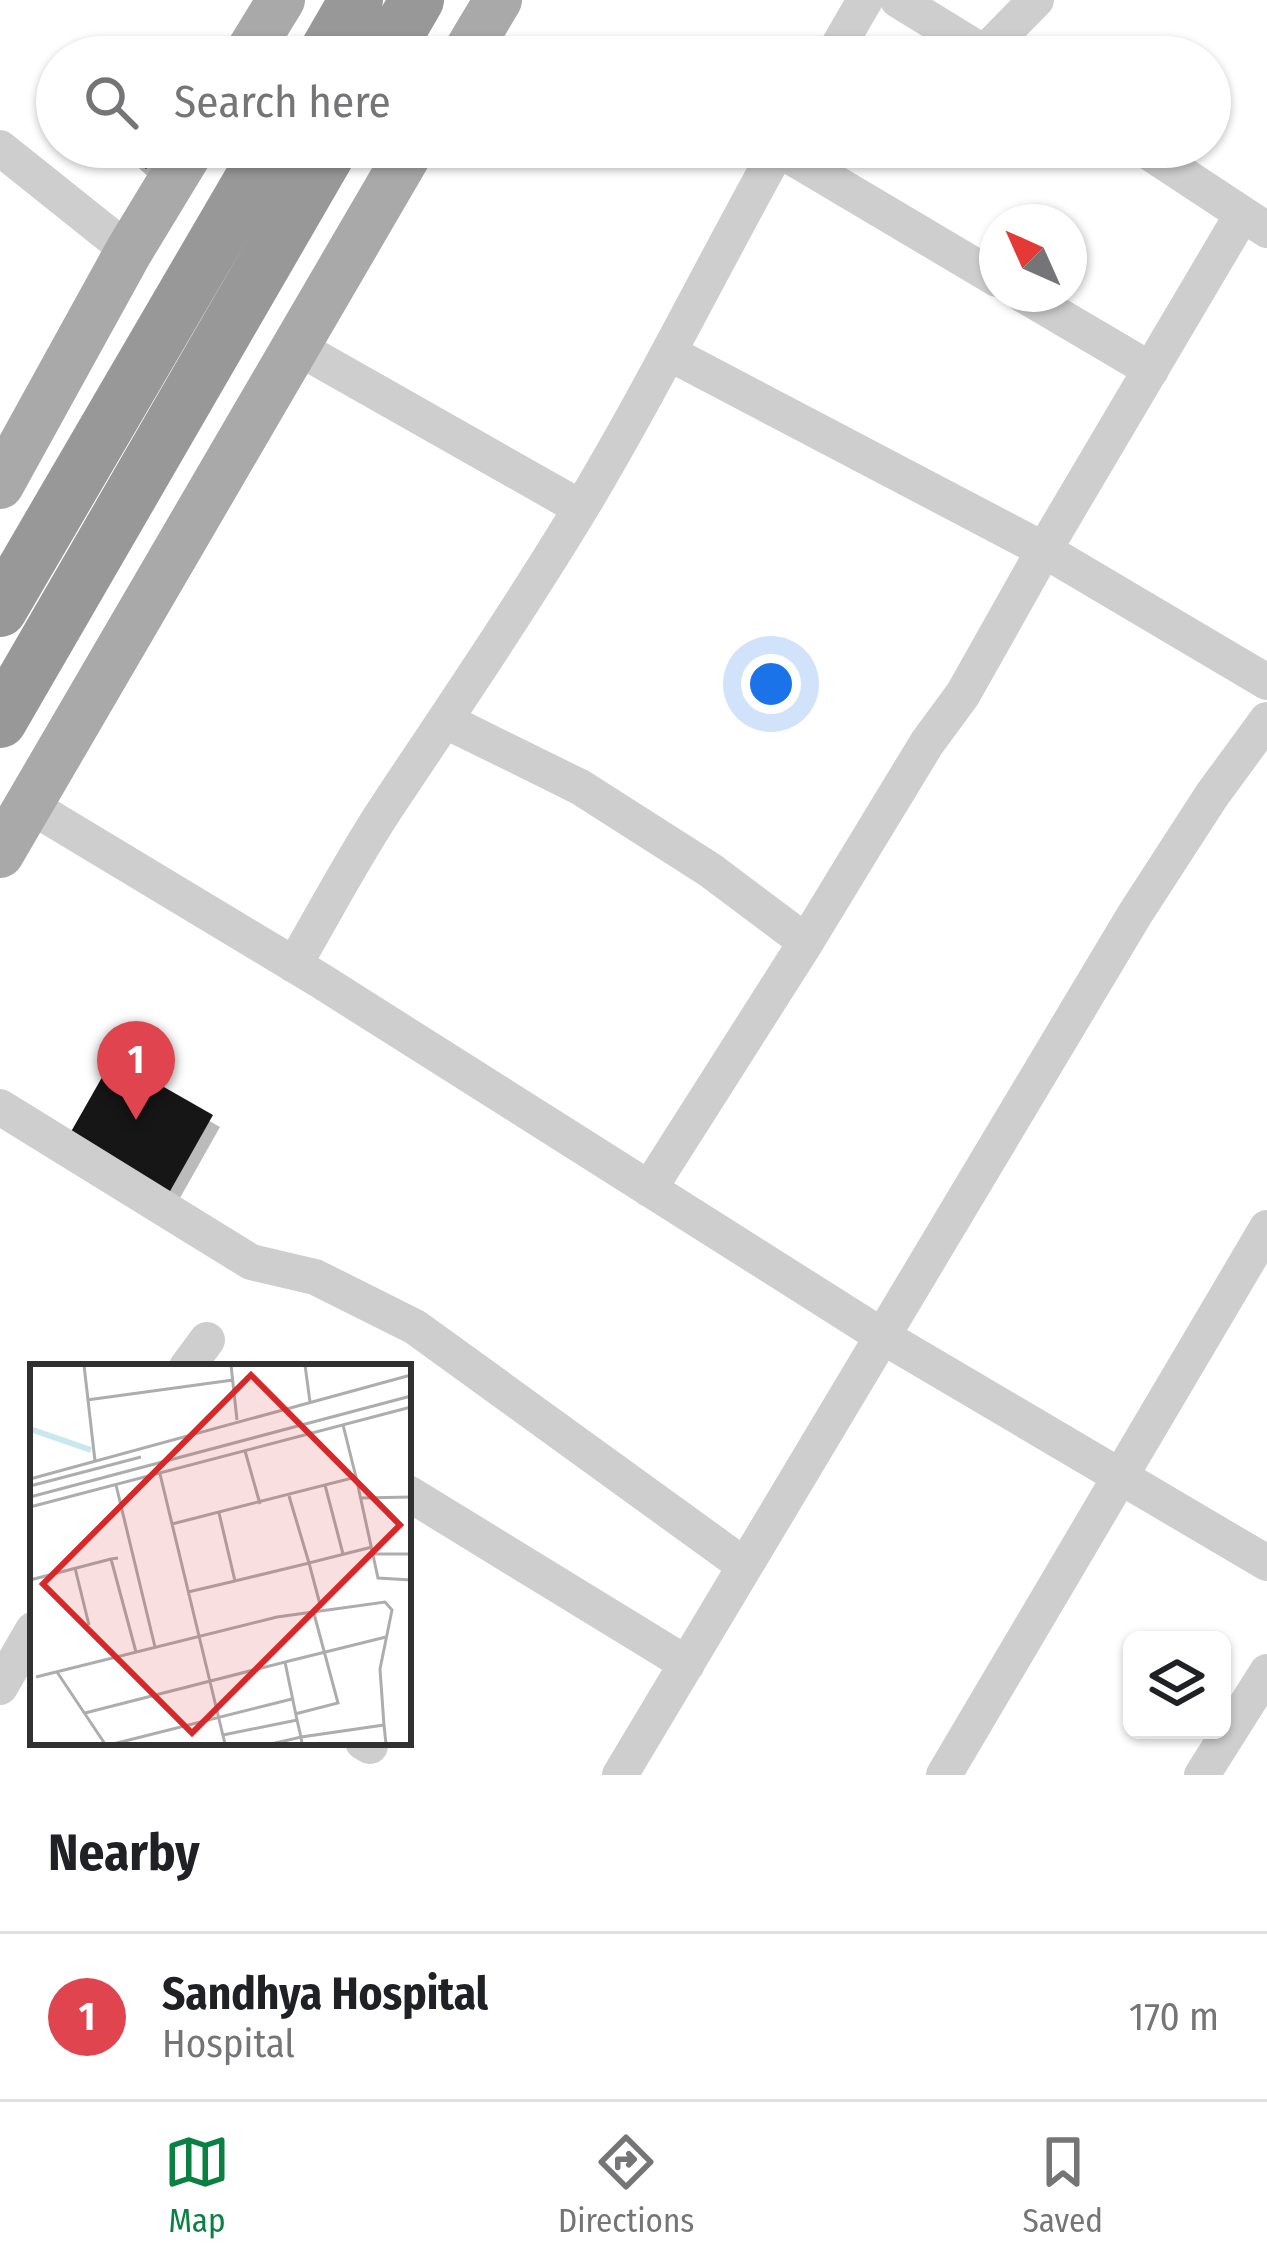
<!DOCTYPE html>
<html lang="en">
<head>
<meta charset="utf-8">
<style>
	:root { --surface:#fff; --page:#f2f2f2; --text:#202124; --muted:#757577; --line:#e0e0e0; --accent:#0b8043 }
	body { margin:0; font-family:"Fira Sans Condensed",sans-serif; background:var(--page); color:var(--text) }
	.controls { position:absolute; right:36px; bottom:36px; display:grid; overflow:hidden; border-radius:18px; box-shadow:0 3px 9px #0004 }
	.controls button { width:108px; height:108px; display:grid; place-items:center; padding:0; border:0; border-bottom:3px solid var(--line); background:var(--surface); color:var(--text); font:60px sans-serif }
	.compass { position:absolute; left:979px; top:204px; width:108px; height:108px; border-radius:50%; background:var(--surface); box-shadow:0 3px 9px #0004; rotate:315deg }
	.you { position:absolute; left:771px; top:684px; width:42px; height:42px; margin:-30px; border:9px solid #fff; border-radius:50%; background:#1a73e8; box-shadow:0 0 0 18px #1a73e833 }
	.badge { display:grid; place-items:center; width:78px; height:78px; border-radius:50%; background:var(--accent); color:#fff; font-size:39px; font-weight:700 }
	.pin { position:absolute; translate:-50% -99px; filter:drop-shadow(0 3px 6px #0008) }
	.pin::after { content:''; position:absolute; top:63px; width:42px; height:36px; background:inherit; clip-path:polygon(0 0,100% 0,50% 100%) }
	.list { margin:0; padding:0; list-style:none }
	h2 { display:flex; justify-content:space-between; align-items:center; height:156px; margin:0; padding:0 48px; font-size:51px }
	h2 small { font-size:39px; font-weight:400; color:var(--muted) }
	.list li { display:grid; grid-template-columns:78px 1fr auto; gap:36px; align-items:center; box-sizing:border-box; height:168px; padding:0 48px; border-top:3px solid var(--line) }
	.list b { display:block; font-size:45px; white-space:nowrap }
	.list p { margin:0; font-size:39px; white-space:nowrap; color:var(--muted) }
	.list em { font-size:39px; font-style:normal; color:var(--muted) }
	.icon { flex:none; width:66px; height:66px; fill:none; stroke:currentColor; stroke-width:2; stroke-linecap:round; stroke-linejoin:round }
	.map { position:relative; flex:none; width:1267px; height:1775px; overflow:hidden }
	.search { position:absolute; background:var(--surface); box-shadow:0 3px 9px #0004; left:36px; right:36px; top:36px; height:132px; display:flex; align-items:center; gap:30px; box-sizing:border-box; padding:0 42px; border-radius:66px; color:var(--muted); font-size:45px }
	.sheet { height:324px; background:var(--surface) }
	nav { display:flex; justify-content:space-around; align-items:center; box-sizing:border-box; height:168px; border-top:3px solid var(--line); background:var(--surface); font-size:33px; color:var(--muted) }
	nav a { display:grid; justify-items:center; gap:6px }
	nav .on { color:var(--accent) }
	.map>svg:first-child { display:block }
	.building { fill:#181818; filter:url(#shadow) }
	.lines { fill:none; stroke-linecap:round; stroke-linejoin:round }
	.minor { stroke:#cecece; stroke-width:36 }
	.major { stroke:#a9a9a9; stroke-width:48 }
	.highway { stroke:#989898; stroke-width:54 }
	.inset-river { fill:none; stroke:#cae7ef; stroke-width:6 }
	.inset-road { fill:none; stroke:#adadad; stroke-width:3 }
	.view { fill:#d62828; fill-opacity:0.15; stroke:#d62828; stroke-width:6 }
	.inset-edge { fill:none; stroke:#313131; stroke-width:6 }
</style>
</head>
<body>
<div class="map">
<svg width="1267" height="1775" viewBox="0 0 1267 1775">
	<defs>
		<filter id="shadow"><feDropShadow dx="7" dy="12" stdDeviation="0" flood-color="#0004"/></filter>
	</defs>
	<rect width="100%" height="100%" fill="#fff"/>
	<path class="building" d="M122,147H167L146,169Z
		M113,1058L213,1115L169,1193L68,1137Z"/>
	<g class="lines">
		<path class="minor" d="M898,0L991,57
			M984,53L1036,0
			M832,57L865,0
			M1141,147L1267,230
			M0,148L129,251
			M778,149L997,279
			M1022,294L1151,370
			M297,347L581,508
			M671,354L1044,550L1242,215
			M446,721L580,787L710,870L806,942L927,743L963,694L1044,550L1267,682
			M29,805L318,979L882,1336L1267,1563
			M294,965C326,910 356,852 392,799C456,703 521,607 581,508C652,390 712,267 779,147
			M0,1107L251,1262L315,1277L415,1327L745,1566
			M649,1189L806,942
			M187,1367L207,1340
			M408,1493L687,1664
			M0,1687L33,1630
			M363,1742L370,1746
			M620,1775L1135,914L1212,795L1267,720
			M944,1775L1267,1228
			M1202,1775L1267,1672"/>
		<path class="major" d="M246,57L281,0
			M464,57L498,0
			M0,485L129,251L192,147
			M0,854L412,147"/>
		<path class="highway" d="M323,57L356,0
			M384,57L417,0
			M0,610L270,147
			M0,721L332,147"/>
	</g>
	<g transform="translate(30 1364)">
		<rect width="381" height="381" fill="#fff"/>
		<path class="inset-river" d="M0,65L61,86"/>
		<path class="inset-road" d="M54,1L65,97M201,1L207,56M275,1L280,38M57,36L203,16M313,61L326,113M215,87L230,140M130,110L195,380M0,115L381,11M86,121L125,283M295,121L313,190M0,122L111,93M259,132L279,199L342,183M0,133L381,32M331,134L381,133M0,143L381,43M189,149L205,217L279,199L291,244M142,160L326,113L348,214L381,216M344,190H381M88,194L81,195L106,288M45,204L59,261M0,216L81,195M158,228L205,217M255,298L356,273M27,308L75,380M6,313L247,253L355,238L362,246L350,305L354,361M55,349L255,298L267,356M265,350L308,339L283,246M193,371L267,356L271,373L354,361L356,380M83,380L262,335M241,380L271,373L272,380"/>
		<path class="view" d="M221,11L370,161L162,369L13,220Z"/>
		<rect width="381" height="381" class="inset-edge"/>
	</g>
</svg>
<div class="controls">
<button><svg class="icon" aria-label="layers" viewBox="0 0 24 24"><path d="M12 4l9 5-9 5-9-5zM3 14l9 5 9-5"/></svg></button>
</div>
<svg class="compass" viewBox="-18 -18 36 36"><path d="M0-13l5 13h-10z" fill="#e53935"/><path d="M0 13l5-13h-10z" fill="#757577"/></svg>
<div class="you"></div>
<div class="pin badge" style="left:136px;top:1120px;background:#e0444e">1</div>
<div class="search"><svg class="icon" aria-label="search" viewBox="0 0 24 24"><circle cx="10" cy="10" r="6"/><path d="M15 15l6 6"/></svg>Search here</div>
</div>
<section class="sheet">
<h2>Nearby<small></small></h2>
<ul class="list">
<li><span class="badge" style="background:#e0444e">1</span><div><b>Sandhya Hospital</b><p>Hospital</p></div><em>170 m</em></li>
</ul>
</section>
<nav>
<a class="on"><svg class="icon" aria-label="map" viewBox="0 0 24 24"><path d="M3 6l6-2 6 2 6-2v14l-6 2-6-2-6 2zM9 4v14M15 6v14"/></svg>Map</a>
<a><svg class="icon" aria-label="directions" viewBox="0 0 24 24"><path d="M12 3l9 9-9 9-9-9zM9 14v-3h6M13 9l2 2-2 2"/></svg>Directions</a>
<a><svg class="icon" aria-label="saved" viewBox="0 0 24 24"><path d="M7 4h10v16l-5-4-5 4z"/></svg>Saved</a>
</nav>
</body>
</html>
